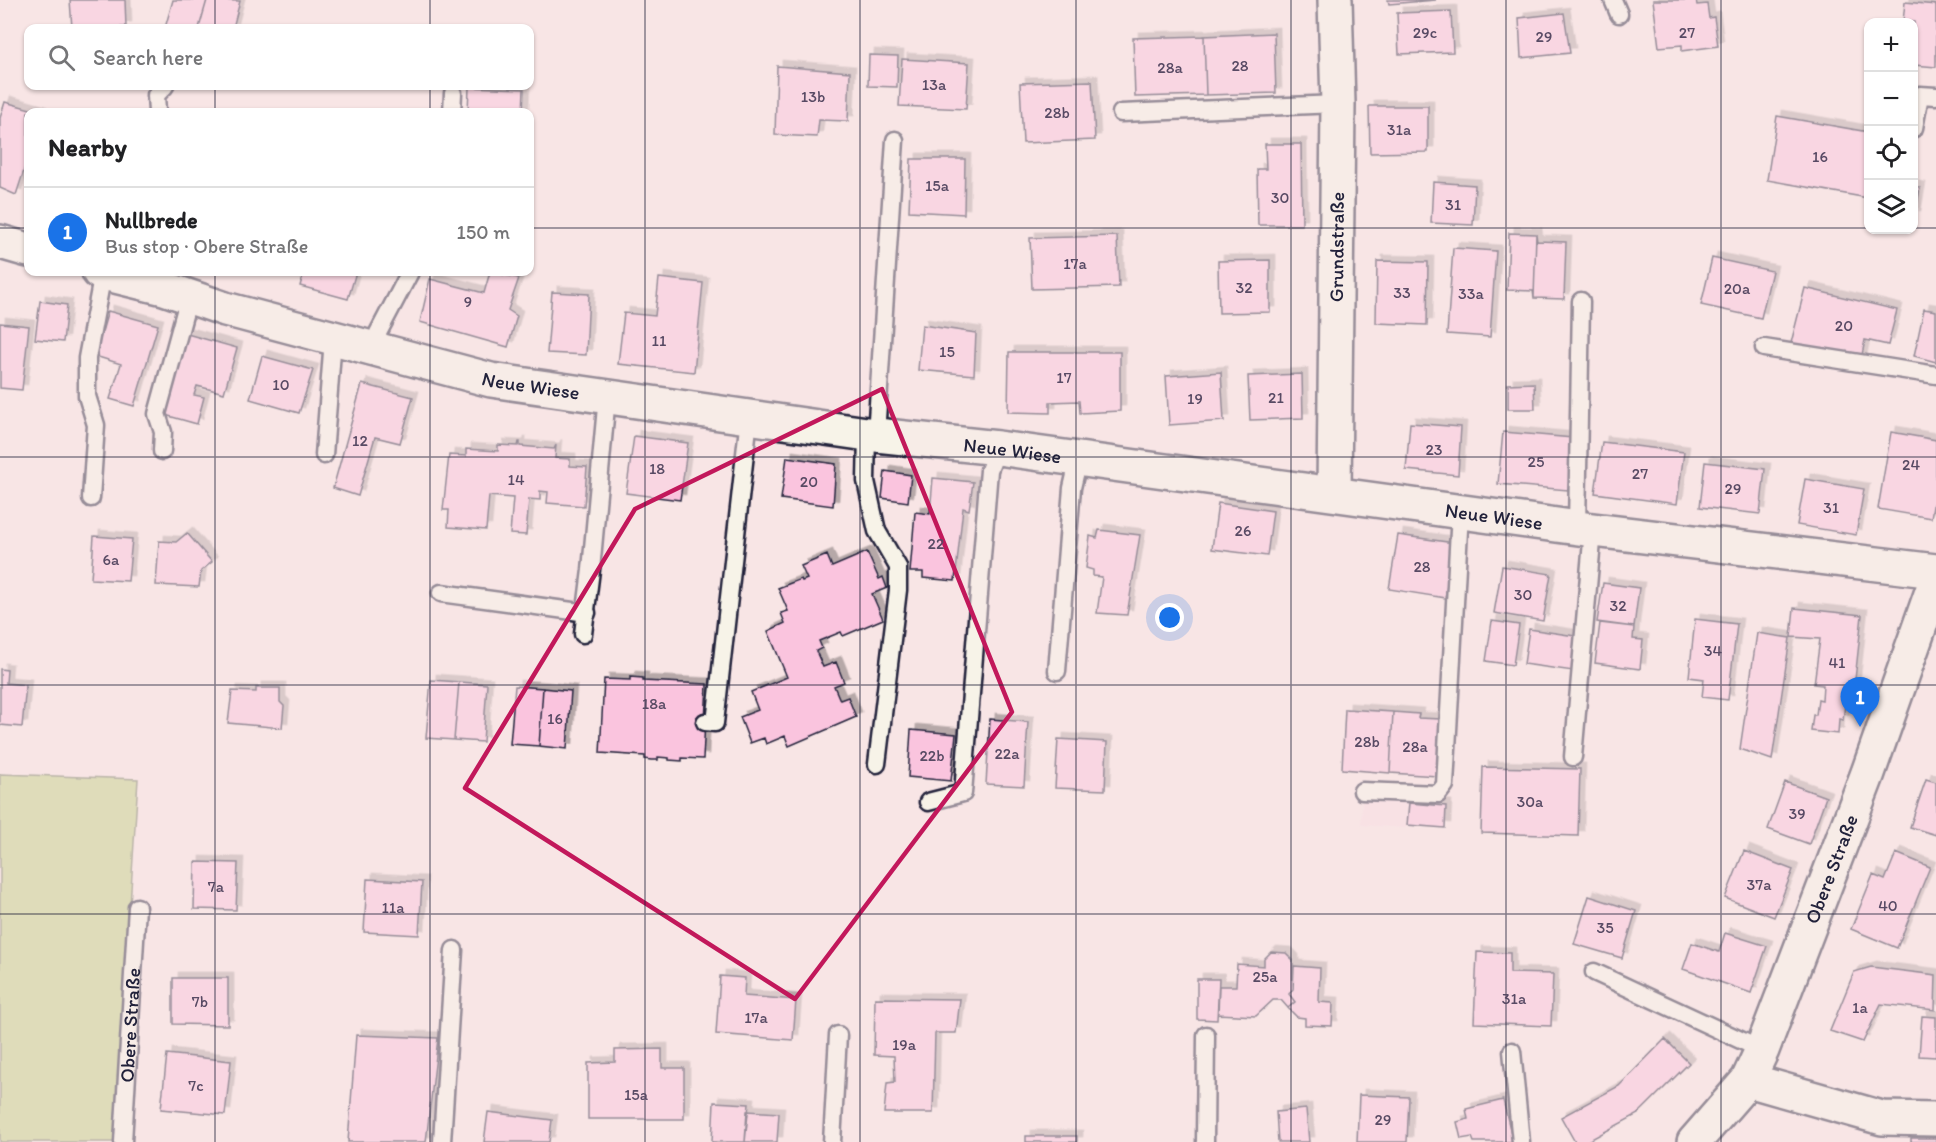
<!DOCTYPE html>
<html lang="en">
<head>
<meta charset="utf-8">
<style>
	:root { --surface:#fff; --page:#f2f2f2; --text:#202124; --muted:#757577; --line:#e0e0e0; --accent:#1a73e8 }
	body { margin:0; font-family:Itim,sans-serif; background:var(--page); color:var(--text) }
	.controls { position:absolute; right:18px; top:18px; display:grid; overflow:hidden; border-radius:12px; box-shadow:0 2px 4px #0004 }
	.controls button { width:54px; height:54px; display:grid; place-items:center; padding:0; border:0; border-bottom:2px solid var(--line); background:var(--surface); color:var(--text); font:30px sans-serif }
	.you { position:absolute; left:1170px; top:618px; width:21px; height:21px; margin:-15px; border:4px solid #fff; border-radius:50%; background:#1a73e8; box-shadow:0 0 0 9px #1a73e833 }
	.badge { display:grid; place-items:center; width:39px; height:39px; border-radius:50%; background:var(--accent); color:#fff; font-size:20px; font-weight:700 }
	.pin { position:absolute; translate:-50% -50px; filter:drop-shadow(0 2px 3px #0008) }
	.pin::after { content:''; position:absolute; top:32px; width:21px; height:18px; background:inherit; clip-path:polygon(0 0,100% 0,50% 100%) }
	.list { margin:0; padding:0; list-style:none }
	h2 { display:flex; justify-content:space-between; align-items:center; height:78px; margin:0; padding:0 24px; font-size:26px }
	h2 small { font-size:20px; font-weight:400; color:var(--muted) }
	.list li { display:grid; grid-template-columns:39px 1fr auto; gap:18px; align-items:center; box-sizing:border-box; height:90px; padding:0 24px; border-top:2px solid var(--line) }
	.list b { display:block; font-size:22px; white-space:nowrap }
	.list p { margin:0; font-size:20px; white-space:nowrap; color:var(--muted) }
	.list em { font-size:20px; font-style:normal; color:var(--muted) }
	.icon { flex:none; width:33px; height:33px; fill:none; stroke:currentColor; stroke-width:2; stroke-linecap:round; stroke-linejoin:round }
	.map { position:relative; flex:none; width:1936px; height:1142px; overflow:hidden }
	.search { position:absolute; background:var(--surface); box-shadow:0 2px 4px #0004; left:24px; top:24px; width:510px; height:66px; display:flex; align-items:center; gap:15px; box-sizing:border-box; padding:0 21px; border-radius:12px; color:var(--muted); font-size:22px }
	.panel { position:absolute; background:var(--surface); box-shadow:0 2px 4px #0004; left:24px; top:108px; width:510px; height:168px; border-radius:12px }
	.map>svg:first-child { display:block }
	.built { fill:#f9dbe3 }
	.green { fill:#c1d186; stroke:#727a60; stroke-width:1.5 }
	.building { fill:#fac4de; stroke:#22223b; stroke-width:1.5; filter:url(#shadow) }
	.lines { fill:none; stroke-linecap:round; stroke-linejoin:round }
	.lane-casing { stroke:#22223b; stroke-width:21 }
	.street-casing { stroke:#22223b; stroke-width:38 }
	.lane { stroke:#f7f3e8; stroke-width:16 }
	.street { stroke:#f7f3e8; stroke-width:33 }
	.marked { fill:none; stroke:#c2185b; stroke-width:4.5; stroke-linejoin:round }
	.grid { fill:none; stroke:#22223b; stroke-width:1.5; stroke-opacity:0.55 }
	.labels { text-anchor:middle; stroke-width:5; stroke-linejoin:round; paint-order:stroke }
	.number-label { font-size:16px; fill:#584a64 }
	.street-label { font-size:20px; fill:#22223b; stroke:#f7f3e8 }
</style>
</head>
<body>
<div class="map">
<svg width="1936" height="1142" viewBox="0 0 1936 1142">
	<defs>
		<filter id="shadow"><feDropShadow dx="5.5" dy="-5.5" stdDeviation="0" flood-color="#0004"/></filter>
	</defs>
	<rect width="100%" height="100%" fill="#f8e5e5"/>
	<filter id="ink" filterUnits="userSpaceOnUse"><feTurbulence type="fractalNoise" baseFrequency=".0167" numOctaves="2"/><feDisplacementMap in="SourceGraphic" scale="12" xChannelSelector="R" yChannelSelector="G"/><feConvolveMatrix kernelMatrix="1 2 1 2 8 2 1 2 1" color-interpolation-filters="sRGB"/></filter>
	<g filter="url(#ink)">
		<path class="built" d="M1363,784L1410,788L1406,828L1361,825Z"/>
		<path class="green" d="M0,774L138,779L115,1142H0Z"/>
		<path class="building" d="M70,0H125L126,27L72,28Z
			M173,0H207L199,28H165Z
			M207,0L240,1L233,28H199Z
			M1388,0H1436L1389,4Z
			M1653,0H1696L1697,5L1707,4L1709,18L1714,17L1718,46L1682,51V45L1659,47Z
			M1905,2L1936,5V67L1914,65V22H1903Z
			M1451,11L1453,52L1399,54L1397,13Z
			M1564,13L1570,53L1521,58L1519,18Z
			M1274,33L1276,93L1206,95L1204,36Z
			M1204,36L1206,95L1135,97L1133,38Z
			M869,55L898,56L897,87L868,86Z
			M902,59L969,63L966,109L899,106Z
			M777,66L850,72L848,121L819,120L817,137L775,135Z
			M1092,81L1095,140L1023,143L1020,83Z
			M469,87L524,89L523,112H468Z
			M5,102L41,112H28V158L16,195L0,188V118Z
			M1369,106H1428V152L1370,153Z
			M1777,116L1868,132V198L1767,180Z
			M1265,144H1301L1302,225H1258L1257,169H1266Z
			M911,159H965L964,214L909,211Z
			M1433,182L1475,185L1473,225L1431,223Z
			M1914,187L1920,188L1915,216H1914Z
			M1509,233L1536,234L1534,298L1533,291L1507,290Z
			M1536,234L1537,241L1566,242L1564,299L1534,298Z
			M1117,236L1119,287L1032,289L1030,238Z
			M1453,248L1496,251L1490,337L1447,334Z
			M1712,258L1772,271L1761,318L1701,305Z
			M1270,260V312L1219,313L1218,261Z
			M1377,261L1428,262L1427,325L1376,323Z
			M304,272H356L348,299L300,286Z
			M486,272H519V278L490,272Z
			M490,272L519,278L508,310L517,316L508,347L420,322L430,279L484,293Z
			M659,278L703,283L694,372L618,364L624,313L655,316Z
			M1805,288L1897,310L1888,345L1865,340L1861,360L1791,343Z
			M552,292L589,294L586,355L547,353Z
			M40,301L67,305L63,342L35,339Z
			M1924,309L1936,311V362L1914,356Z
			M108,311L158,325L134,406L110,399L121,364L95,356Z
			M0,323L29,326L22,390L0,388Z
			M922,325L976,333L974,375L918,370Z
			M187,334L237,348L224,393L197,386L194,395L204,397L197,424L165,415Z
			M1009,352H1120V411L1080,413L1079,401L1050,402V413L1008,412Z
			M262,356L313,370L299,413L250,399Z
			M1221,372L1224,421L1169,425L1166,376Z
			M1302,374L1303,418L1250,420L1248,376Z
			M1534,383L1535,409H1508V384Z
			M362,384L413,397L400,443L375,437L358,496L333,488Z
			M1410,423L1461,427L1458,475L1406,470Z
			M1503,432L1573,438L1568,490L1498,484Z
			M1891,432L1936,440V488L1931,518L1878,509Z
			M634,436L688,443L680,500L626,493Z
			M519,442H520V446L554,449L556,445L555,458L570,459V466L587,467L584,506L547,503L548,492L540,491V500L529,499L526,535L510,534L513,498L489,496L486,530L448,527L449,510H443L449,455L466,456V449L498,451V445L518,446Z
			M1602,442L1684,452L1677,504L1595,493Z
			M787,457L836,464L833,506L781,499Z
			M1705,462L1765,469L1760,514L1700,507Z
			M885,471L911,475L908,502L882,498Z
			M933,478L973,482L969,510L963,508L955,581L923,578V572H910L915,512L930,514Z
			M1805,479L1864,489L1856,535L1797,525Z
			M1218,503L1273,511L1267,556L1212,549Z
			M1099,530L1140,535L1127,615L1097,613L1102,577L1093,576V570L1086,568L1090,536L1097,538Z
			M187,533L212,562L201,571L199,587L156,585L159,541L176,542Z
			M1398,535L1454,543L1445,598L1389,589Z
			M94,536L132,539L128,581L91,579Z
			M867,552L879,579L883,577L887,588L872,594L883,619L843,636L841,632L819,641L822,648L816,651L823,667L836,662L844,682L834,686L840,700L848,697L856,717L789,746L785,736L766,744L764,738L750,743L740,717L758,710L751,692L787,677L768,631L785,623L781,613L788,611L778,588L801,579L802,581L807,579L801,566L827,555L832,567Z
			M1502,566L1551,574L1543,621L1494,613Z
			M1603,583L1639,588L1634,627L1597,622Z
			M1794,608L1862,615L1854,689L1851,688L1849,705L1845,704L1843,720L1839,719L1838,734L1811,731L1813,715H1816L1818,699L1822,700L1823,685L1814,684L1820,639L1791,637Z
			M1695,619L1737,624L1728,700L1702,697L1704,679L1689,677Z
			M1492,621L1519,625L1513,665L1486,661Z
			M1600,623L1634,627L1633,639L1643,640L1640,669L1595,663Z
			M1529,629L1575,636L1573,671L1524,664Z
			M1757,633L1790,638L1772,760L1740,749Z
			M0,669L7,670L6,683L26,685L22,727L0,725Z
			M630,677L643,678V681L707,684L703,759L682,758V761L669,760V758L658,757V760H651L645,759V756L600,753L604,679L630,680Z
			M431,680L459,682L454,740L426,738Z
			M459,682L487,684L483,742L454,740Z
			M515,686L543,688L539,746L510,744Z
			M256,688H280V702L284,706L282,728L228,723L232,691L256,692Z
			M543,688L571,691L567,749L539,746Z
			M1345,709L1393,712L1390,773L1342,769Z
			M1393,712L1419,714L1418,718L1441,719L1438,776L1390,773Z
			M990,719L1028,722L1024,786L986,784Z
			M911,730L956,734L951,781L908,777Z
			M1058,739L1107,742L1105,790L1055,788Z
			M1483,767L1580,769L1578,836L1481,833Z
			M1926,779L1936,782V835L1910,827Z
			M1785,782L1826,797L1809,844L1768,829Z
			M1409,803L1446,806L1445,828L1407,825Z
			M1744,851L1793,870L1774,917L1725,898Z
			M1896,853L1930,867L1897,948L1851,929L1873,875L1885,880Z
			M195,862L238,863L236,910L194,909Z
			M367,879L422,882L419,935L364,932Z
			M1589,896L1636,911L1622,958L1574,944Z
			M1725,933L1767,946L1751,993L1683,969L1692,943L1719,952Z
			M1271,952L1286,953L1293,960V989L1289,994L1295,1002L1288,1008L1281,1000H1273L1256,1016L1218,1014L1219,986H1236L1237,964L1264,966V959Z
			M1477,952L1510,953V973L1553,974L1551,1026L1474,1023Z
			M1294,966L1320,968L1319,1002L1333,1003L1332,1026L1305,1025V1018L1297,1017L1288,1008L1295,1002L1289,994L1293,989Z
			M1871,967L1936,975L1935,1010L1881,1004L1863,1042L1830,1031L1854,972Z
			M720,976L745,978L744,996L796,1000L793,1040L716,1034Z
			M173,978H228V1025L173,1024Z
			M1197,979H1219L1217,1020L1197,1019Z
			M875,998L960,999L956,1033H935L933,1113H884L887,1083L895,1082L894,1056L874,1055Z
			M1922,1016L1936,1017V1057L1919,1056Z
			M356,1035L438,1038L426,1142H348Z
			M1665,1039L1689,1063L1638,1114L1586,1142H1575L1561,1117L1619,1086Z
			M662,1049V1068H684V1119H588V1063L615,1062V1050Z
			M167,1054L231,1061L225,1115L161,1109Z
			M1359,1095L1409,1097L1407,1142H1357Z
			M1503,1100L1513,1142H1474L1472,1137L1461,1139L1457,1122L1468,1119L1466,1109Z
			M714,1102L749,1104L745,1142H712Z
			M1306,1109L1309,1142H1278L1276,1112Z
			M747,1111L779,1113L777,1142H745Z
			M488,1112L552,1120L549,1142H484Z
			M1026,1136H1077V1142H1026Z
			M1911,1138H1936V1142H1911Z"/>
		<g class="lines">
			<defs>
				<g id="lane">
					<path d="M1613,0L1619,14"/>
					<path d="M157,112L156,95L165,86"/>
					<path d="M452,112L453,93"/>
					<path d="M1121,113L1338,104"/>
					<path d="M1914,128L1920,95L1936,96"/>
					<path d="M1764,348L1936,375"/>
					<path d="M373,350L378,333L410,272"/>
					<path d="M867,434L866,481L877,531L898,567V590L877,764"/>
					<path d="M876,435L895,140"/>
					<path d="M162,451L163,432L157,414L189,297"/>
					<path d="M324,455L333,339"/>
					<path d="M91,498L96,425L87,396V358L103,273"/>
					<path d="M1577,527L1581,301"/>
					<path d="M441,593L587,613"/>
					<path d="M583,634L591,570L607,396"/>
					<path d="M1057,671L1072,488L1079,458"/>
					<path d="M705,722L715,723L749,418"/>
					<path d="M1573,757L1593,530"/>
					<path d="M1362,791L1438,794L1445,785L1460,512"/>
					<path d="M928,802L963,793L989,470L998,448"/>
					<path d="M1594,972L1762,1050"/>
					<path d="M1512,1051L1521,1142"/>
					<path id="s1" d="M123,1142L137,907"/>
					<path d="M442,1142L454,950"/>
					<path d="M832,1142L838,1035"/>
					<path d="M1205,1142L1206,1035"/>
				</g>
				<g id="street">
					<path d="M0,242L28,250"/>
					<path id="s2" d="M99,272L164,288L225,309L491,380L867,434L998,448L1593,530L1936,571"/>
					<path id="s3" d="M1334,493L1338,104L1335,0"/>
					<path d="M1748,1080L1882,1118L1936,1119"/>
					<path id="s4" d="M1694,1142L1748,1080L1762,1050L1868,773L1936,580"/>
				</g>
			</defs>
			<use href="#lane" class="lane-casing"/>
			<use href="#street" class="street-casing"/>
			<use href="#lane" class="lane"/>
			<use href="#street" class="street"/>
		</g>
	</g>
	<path d="M0 0H1936V1142H0ZM882,389L1012,712L795,999L465,788L635,509Z" fill="#f8e5e5" fill-opacity=".55" fill-rule="evenodd"/>
	<path class="marked" d="M882,389L1012,712L795,999L465,788L635,509Z"/>
	<path class="grid" d="M215,0V28M430,0V28M645,0V1142M860,0V1142M1076,0V1142M1291,0V1142M1506,0V1142M1721,0V1142M215,86V112M430,86V112M0,228H28M530,228H1868M1914,228H1936M215,272V1142M430,272V1142M0,457H1936M0,685H1936M0,914H1936"/>
	<g class="labels">
		<g class="number-label">
			<text x="1425" y="38">29c</text>
			<text x="1687" y="38">27</text>
			<text x="1544" y="42">29</text>
			<text x="1240" y="71">28</text>
			<text x="1170" y="73">28a</text>
			<text x="934" y="90">13a</text>
			<text x="813" y="102">13b</text>
			<text x="1057" y="118">28b</text>
			<text x="1399" y="135">31a</text>
			<text x="1820" y="162">16</text>
			<text x="937" y="191">15a</text>
			<text x="1280" y="203">30</text>
			<text x="1453" y="210">31</text>
			<text x="1075" y="269">17a</text>
			<text x="1244" y="293">32</text>
			<text x="1737" y="294">20a</text>
			<text x="1402" y="298">33</text>
			<text x="1471" y="299">33a</text>
			<text x="468" y="307">9</text>
			<text x="1844" y="331">20</text>
			<text x="659" y="346">11</text>
			<text x="947" y="357">15</text>
			<text x="1064" y="383">17</text>
			<text x="281" y="390">10</text>
			<text x="1276" y="403">21</text>
			<text x="1195" y="404">19</text>
			<text x="360" y="446">12</text>
			<text x="1434" y="455">23</text>
			<text x="1536" y="467">25</text>
			<text x="1911" y="470">24</text>
			<text x="657" y="474">18</text>
			<text x="1640" y="479">27</text>
			<text x="516" y="485">14</text>
			<text x="809" y="487">20</text>
			<text x="1733" y="494">29</text>
			<text x="1831" y="513">31</text>
			<text x="1243" y="536">26</text>
			<text x="936" y="549">22</text>
			<text x="111" y="565">6a</text>
			<text x="1422" y="572">28</text>
			<text x="1523" y="600">30</text>
			<text x="1618" y="611">32</text>
			<text x="1713" y="656">34</text>
			<text x="1837" y="668">41</text>
			<text x="654" y="709">18a</text>
			<text x="555" y="724">16</text>
			<text x="1367" y="747">28b</text>
			<text x="1415" y="752">28a</text>
			<text x="1007" y="759">22a</text>
			<text x="932" y="761">22b</text>
			<text x="1530" y="807">30a</text>
			<text x="1797" y="819">39</text>
			<text x="1759" y="890">37a</text>
			<text x="216" y="892">7a</text>
			<text x="1888" y="911">40</text>
			<text x="393" y="913">11a</text>
			<text x="1605" y="933">35</text>
			<text x="1265" y="982">25a</text>
			<text x="1514" y="1004">31a</text>
			<text x="200" y="1007">7b</text>
			<text x="1860" y="1013">1a</text>
			<text x="756" y="1023">17a</text>
			<text x="904" y="1050">19a</text>
			<text x="196" y="1091">7c</text>
			<text x="636" y="1100">15a</text>
			<text x="1383" y="1125">29</text>
		</g>
		<g class="street-label">
			<text dy="7" stroke="none"><textPath href="#s3" startOffset="246">Grundstraße</textPath></text>
			<text dy="7" stroke="none"><textPath href="#s2" startOffset="447">Neue Wiese</textPath></text>
			<text dy="7" stroke="none"><textPath href="#s2" startOffset="933">Neue Wiese</textPath></text>
			<text dy="7" stroke="none"><textPath href="#s2" startOffset="1419">Neue Wiese</textPath></text>
			<text dy="7" stroke="none"><textPath href="#s4" startOffset="309">Obere Straße</textPath></text>
			<text dy="7" stroke="none"><textPath href="#s1" startOffset="117">Obere Straße</textPath></text>
		</g>
	</g>
</svg>
<div class="controls">
<button>+</button>
<button>−</button>
<button><svg class="icon" aria-label="locate" viewBox="0 0 24 24"><circle cx="12" cy="12" r="6"/><path d="M12 2v4M12 18v4M2 12h4M18 12h4"/></svg></button>
<button><svg class="icon" aria-label="layers" viewBox="0 0 24 24"><path d="M12 4l9 5-9 5-9-5zM3 14l9 5 9-5"/></svg></button>
</div>
<div class="you"></div>
<div class="pin badge" style="left:1860px;top:727px">1</div>
<div class="search"><svg class="icon" aria-label="search" viewBox="0 0 24 24"><circle cx="10" cy="10" r="6"/><path d="M15 15l6 6"/></svg>Search here</div>
<section class="panel">
<h2>Nearby<small></small></h2>
<ul class="list">
<li><span class="badge">1</span><div><b>Nullbrede</b><p>Bus stop · Obere Straße</p></div><em>150 m</em></li>
</ul>
</section>
</div>
</body>
</html>
